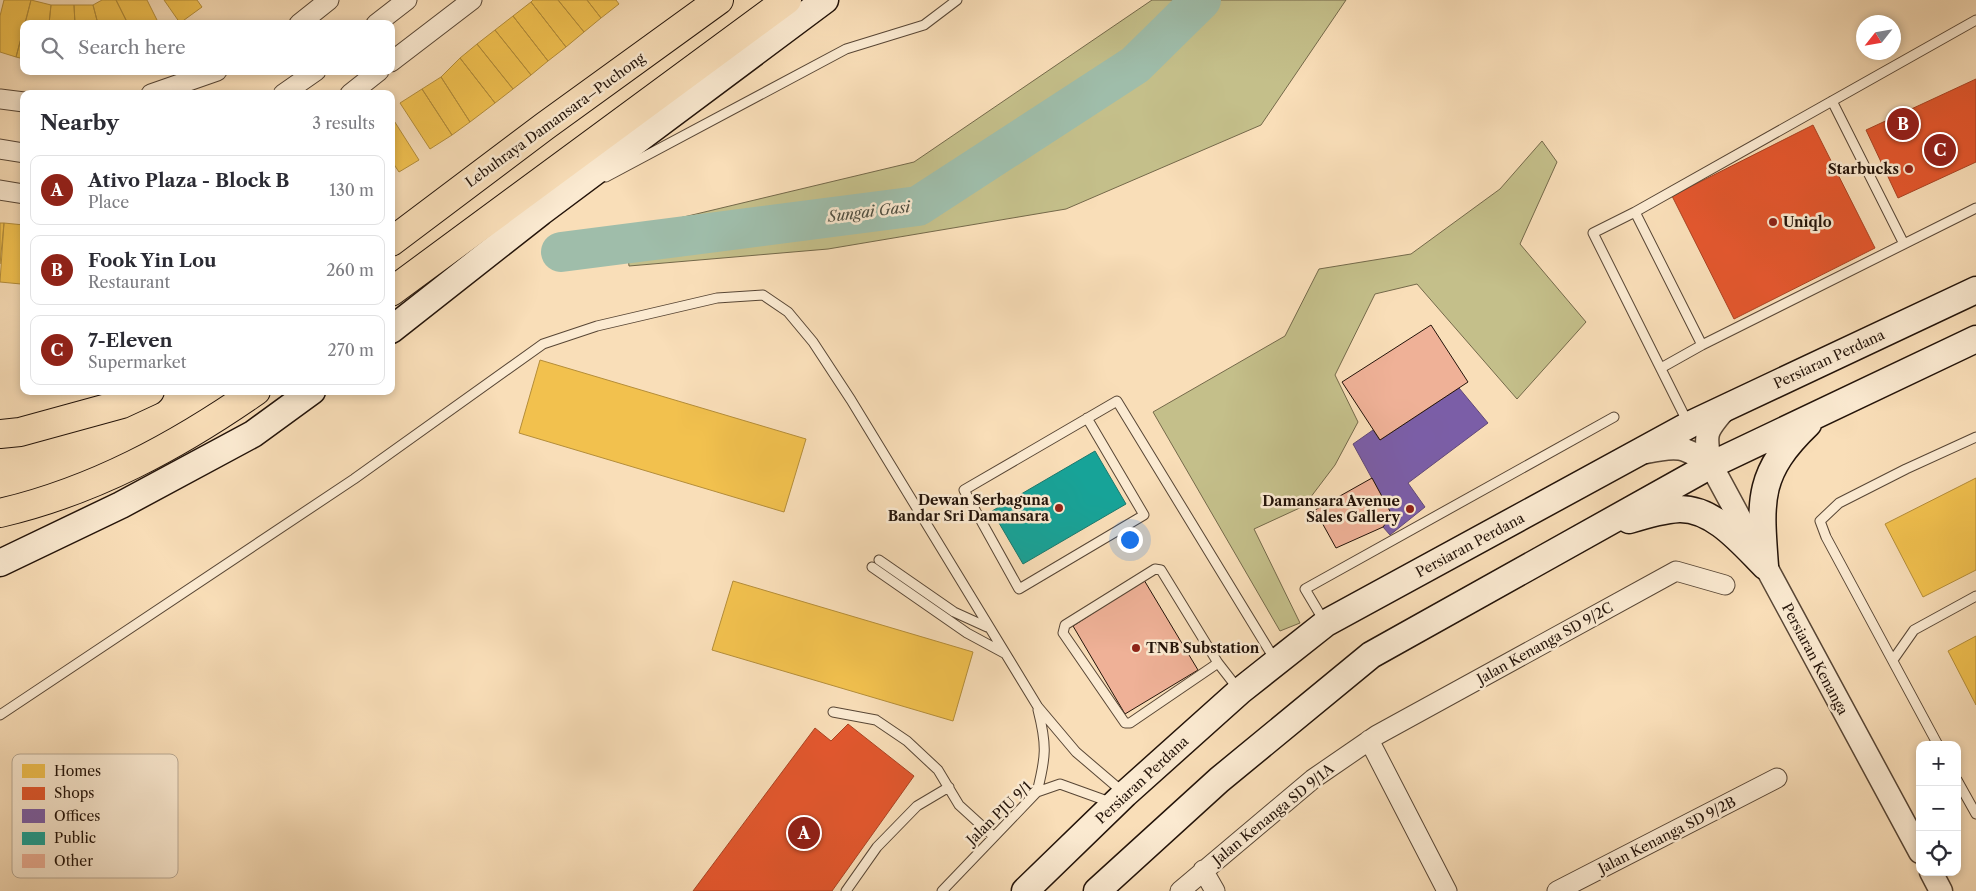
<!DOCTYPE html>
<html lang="en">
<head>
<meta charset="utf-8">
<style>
	:root { --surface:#fff; --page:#f7f7f7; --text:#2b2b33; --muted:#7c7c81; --line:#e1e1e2; --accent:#8f2418 }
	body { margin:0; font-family:"Libre Caslon Text",serif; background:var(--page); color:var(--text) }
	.controls { position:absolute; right:15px; bottom:15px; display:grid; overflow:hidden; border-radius:10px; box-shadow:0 2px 8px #0003 }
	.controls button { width:45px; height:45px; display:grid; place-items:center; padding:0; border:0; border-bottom:1px solid var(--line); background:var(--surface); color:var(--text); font:25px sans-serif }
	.compass { position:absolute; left:1856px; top:15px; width:45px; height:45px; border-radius:50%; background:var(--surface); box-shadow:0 2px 8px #0003; rotate:239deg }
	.you { position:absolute; left:1129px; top:539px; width:18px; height:18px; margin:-12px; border:4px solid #fff; border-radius:50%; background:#1a73e8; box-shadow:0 0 0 8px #1a73e833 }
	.badge { display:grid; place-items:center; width:32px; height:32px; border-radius:50%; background:var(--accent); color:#fff; font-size:16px; font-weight:700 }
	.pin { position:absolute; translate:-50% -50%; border:2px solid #fff; box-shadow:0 1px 5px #0006 }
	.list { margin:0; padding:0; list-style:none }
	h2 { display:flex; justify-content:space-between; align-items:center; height:65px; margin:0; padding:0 20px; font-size:21px }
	h2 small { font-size:16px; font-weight:400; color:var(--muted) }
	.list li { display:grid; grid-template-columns:32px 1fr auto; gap:15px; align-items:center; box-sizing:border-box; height:70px; margin:0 10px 10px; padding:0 10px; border:1px solid var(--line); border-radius:10px }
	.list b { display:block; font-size:19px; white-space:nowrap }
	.list p { margin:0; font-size:16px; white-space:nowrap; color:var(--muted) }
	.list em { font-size:16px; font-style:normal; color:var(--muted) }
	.icon { flex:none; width:28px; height:28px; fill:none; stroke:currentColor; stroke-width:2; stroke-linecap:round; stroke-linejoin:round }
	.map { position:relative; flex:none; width:1976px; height:891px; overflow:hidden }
	.search { position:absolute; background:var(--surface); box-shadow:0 2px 8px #0003; left:20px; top:20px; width:375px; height:55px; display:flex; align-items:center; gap:12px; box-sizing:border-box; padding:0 18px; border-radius:10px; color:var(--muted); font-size:19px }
	.panel { position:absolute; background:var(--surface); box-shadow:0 2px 8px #0003; left:20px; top:90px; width:375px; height:305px; border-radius:10px }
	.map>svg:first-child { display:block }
	.green { fill:#c4bf8a; stroke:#74694a }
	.homes { fill:#f2c14e; stroke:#b48d39 }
	.shops { fill:#e4572e; stroke:#aa4323 }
	.offices { fill:#7b5ea7; stroke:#614878 }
	.public { fill:#17a398; stroke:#1b786d }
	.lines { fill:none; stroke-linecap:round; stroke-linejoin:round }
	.river { stroke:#9fbdaa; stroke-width:40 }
	.building { fill:#efb197; stroke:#231309 }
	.service-casing { stroke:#584635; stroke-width:11 }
	.minor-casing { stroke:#584635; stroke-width:21 }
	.tertiary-casing { stroke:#584635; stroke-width:25 }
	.secondary-casing { stroke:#231309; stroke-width:29 }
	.motorway-casing { stroke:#231309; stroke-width:30 }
	.service { stroke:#fbead1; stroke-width:9 }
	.minor { stroke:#fbead1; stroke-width:19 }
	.tertiary { stroke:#fbead1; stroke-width:22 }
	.secondary { stroke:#fbead1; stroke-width:26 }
	.motorway { stroke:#f9deb8; stroke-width:28 }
	.poi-dot { fill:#8f2418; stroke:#fbead1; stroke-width:2 }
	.labels { text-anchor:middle; stroke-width:5; stroke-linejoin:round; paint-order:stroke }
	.street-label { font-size:14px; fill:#231309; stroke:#fbead1 }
	.poi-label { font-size:14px; font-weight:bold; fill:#231309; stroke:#fbead1; text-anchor:end }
	.water-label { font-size:15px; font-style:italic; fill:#4e4e41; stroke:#fbead1 }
	.key { fill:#fbead1; stroke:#baaa95; stroke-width:1 }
	.key-label { font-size:14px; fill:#231309 }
</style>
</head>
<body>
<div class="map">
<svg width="1976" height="891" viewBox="0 0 1976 891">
	<rect width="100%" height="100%" fill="#f9deb8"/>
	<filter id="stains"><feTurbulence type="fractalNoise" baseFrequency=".004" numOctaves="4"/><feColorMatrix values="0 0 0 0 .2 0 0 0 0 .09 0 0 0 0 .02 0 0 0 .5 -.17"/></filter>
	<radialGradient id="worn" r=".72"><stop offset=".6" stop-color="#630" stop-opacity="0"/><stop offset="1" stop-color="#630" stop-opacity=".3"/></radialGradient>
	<path class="green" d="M1152,0H1346L1261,125L1066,209L828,249L629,266L625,231L914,162Z
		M1542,141L1557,162L1520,244L1586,322L1517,399L1417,284L1375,294L1335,375L1358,422L1335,465L1304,506L1254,529L1300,623L1280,631L1153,412L1285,336L1319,269L1411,254L1500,189Z"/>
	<path class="homes" d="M4,0H31L16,57L0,52V16Z
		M31,0L51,5L49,24H25Z
		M102,0H116L128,24H98L93,5Z
		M116,0H147L159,24H128Z
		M164,0H197L202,7L180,23Z
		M533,0H558L584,32L566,47L531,2Z
		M558,0H587L601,18L584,32Z
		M587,0H616L619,4L601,18Z
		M531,2L566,47L548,61L513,16Z
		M51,5H74L75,24H49Z
		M74,5H93L98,24H75Z
		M513,16L548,61L531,75L495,30Z
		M24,28V59L16,57Z
		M495,30L531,75L513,89L477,44Z
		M477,44L513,89L495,103L460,58Z
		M460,58L495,103L470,122L441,77Z
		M441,77L470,122L452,135L422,89Z
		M422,89L452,135L430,149L400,103Z
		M391,116L419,160L399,172L391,160Z
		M0,223H4L0,264Z
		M4,223L24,225L21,284L0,282Z
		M540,360L806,439L784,512L519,433Z
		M1976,478V570L1923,597L1885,524Z
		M733,581L973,652L953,721L712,650Z
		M1976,636V705L1948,651Z"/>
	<path class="shops" d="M1976,79V162L1898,198L1866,130Z
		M1813,125L1875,248L1734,319L1672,196Z
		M848,724L914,776L832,891H693L815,728L831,741Z"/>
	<path class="offices" d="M1459,388L1488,423L1408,483L1425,507L1390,535L1383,527L1392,515L1353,444L1373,430L1380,440Z"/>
	<path class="public" d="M1095,451L1126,504L1023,564L992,511Z"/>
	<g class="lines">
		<path class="river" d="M561,252L918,206L1135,65L1201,0"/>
	</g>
	<path class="building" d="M1431,325L1468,382L1380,440L1342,382Z
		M1372,478L1392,515L1383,527L1336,548L1315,510Z
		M1144,580L1198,670L1125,714L1073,626Z"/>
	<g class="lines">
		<defs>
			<path id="service" d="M1832,101L1904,244
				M606,177L846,49L924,25L957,0
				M1635,212L1976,20
				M1661,368L1702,345L1976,208
				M1087,418L1144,515L1019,589L964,490L1117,401L1275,660
				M1688,423L1593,233L1635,212L1702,345
				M879,560L954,612L987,627
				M872,567L967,633L1004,653
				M1324,621L1305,589L1614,417
				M1893,660L1914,630L1976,596
				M1218,663L1130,723H1125L1063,633L1065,625L1155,569L1161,570L1218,663L1239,690
				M833,712L876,720L907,741L938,770L959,805L993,836
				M0,715L354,479L543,344L597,326L717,298L763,295L788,312L813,342L851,400L1038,707L1076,752L1124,793
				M1938,745L1826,537L1820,521L1839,503L1906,469L1976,437
				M1957,780L1976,814
				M1037,792C1046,757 1047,745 1038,710
				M846,891L877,847L917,806L949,787
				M942,891L1037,792L1060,784L1110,802"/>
			<path id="minor" d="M299,24L329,0
				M376,24L407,0
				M391,62L472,0
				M151,94L217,71
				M283,94L316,71
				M350,94L379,71
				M0,99L24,102
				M0,149L24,153
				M0,190L24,194
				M1369,740L1447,891
				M1203,870L1215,891
				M1180,891L1313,779L1377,735L1676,571L1725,585
				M1557,891L1777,778"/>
			<path id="tertiary" d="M1726,408C1705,431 1704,434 1711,465L1920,852
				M1646,452C1678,445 1684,446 1711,465
				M1931,872L1941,891"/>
			<path id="secondary" d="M391,330L541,212L825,0
				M1629,520C1645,515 1662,510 1679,509C1714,508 1743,544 1765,566
				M0,563L121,505L253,434L312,391
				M1765,566C1760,500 1757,473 1808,424
				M1025,891L1125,794L1240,691L1326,623L1689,425L1976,290
				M1097,891L1219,780L1371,655L1711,465L1976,339"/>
			<path id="motorway" d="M391,242L545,126L719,0
				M391,292L787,0
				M0,434L20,432L122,404L150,391
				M0,513C94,491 177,446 256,391"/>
		</defs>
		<use href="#service" class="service-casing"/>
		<use href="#minor" class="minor-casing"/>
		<use href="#tertiary" class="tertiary-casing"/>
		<use href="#secondary" class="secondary-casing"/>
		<use href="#motorway" class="motorway-casing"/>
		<use href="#service" class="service"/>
		<use href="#minor" class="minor"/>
		<use href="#tertiary" class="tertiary"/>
		<use href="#secondary" class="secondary"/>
		<use href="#motorway" class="motorway"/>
	</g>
	<g class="poi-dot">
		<circle cx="1909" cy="169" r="5"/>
		<circle cx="1773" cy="222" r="5"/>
		<circle cx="1059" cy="508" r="5"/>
		<circle cx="1410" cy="509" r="5"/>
		<circle cx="1136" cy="648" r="5"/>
	</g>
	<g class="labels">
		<g class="street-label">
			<text transform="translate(555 120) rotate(-36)" y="5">Lebuhraya Damansara–Puchong</text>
			<text transform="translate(1829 359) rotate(-25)" y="5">Persiaran Perdana</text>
			<text transform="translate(1470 545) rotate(-28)" y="5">Persiaran Perdana</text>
			<text transform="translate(1545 643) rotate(-29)" y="5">Jalan Kenanga SD 9/2C</text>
			<text transform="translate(1815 659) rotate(62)" y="5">Persiaran Kenanga</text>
			<text transform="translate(1142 780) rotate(-43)" y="5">Persiaran Perdana</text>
			<text transform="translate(999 813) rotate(-44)" y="5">Jalan PJU 9/1</text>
			<text transform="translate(1273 814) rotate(-39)" y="5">Jalan Kenanga SD 9/1A</text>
			<text transform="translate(1667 835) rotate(-27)" y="5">Jalan Kenanga SD 9/2B</text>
		</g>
		<g class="poi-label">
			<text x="1899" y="174">Starbucks</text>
			<text x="1783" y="227" text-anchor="start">Uniqlo</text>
			<text x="1049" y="505">Dewan Serbaguna<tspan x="1049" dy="16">Bandar Sri Damansara</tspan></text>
			<text x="1400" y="506">Damansara Avenue<tspan x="1400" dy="16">Sales Gallery</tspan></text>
			<text x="1146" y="653" text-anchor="start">TNB Substation</text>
		</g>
		<g class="water-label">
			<text transform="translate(869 212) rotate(-7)" y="5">Sungai Gasi</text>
		</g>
	</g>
	<rect x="12" y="754" width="166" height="124" rx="8" class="key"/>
	<rect x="22" y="764" width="23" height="14" fill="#f2c14e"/>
	<rect x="22" y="787" width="23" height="13" fill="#e4572e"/>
	<rect x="22" y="809" width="23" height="14" fill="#7b5ea7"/>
	<rect x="22" y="832" width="23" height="13" fill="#17a398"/>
	<rect x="22" y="854" width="23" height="14" fill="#efb197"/>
	<g class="key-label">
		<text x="54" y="776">Homes</text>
		<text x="54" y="798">Shops</text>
		<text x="54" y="821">Offices</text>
		<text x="54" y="843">Public</text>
		<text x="54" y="866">Other</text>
	</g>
	<rect width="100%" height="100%" filter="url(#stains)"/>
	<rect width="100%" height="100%" fill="url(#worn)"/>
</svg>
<div class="controls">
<button>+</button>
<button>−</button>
<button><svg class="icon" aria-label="locate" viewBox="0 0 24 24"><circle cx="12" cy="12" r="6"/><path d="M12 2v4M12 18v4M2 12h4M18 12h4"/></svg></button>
</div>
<svg class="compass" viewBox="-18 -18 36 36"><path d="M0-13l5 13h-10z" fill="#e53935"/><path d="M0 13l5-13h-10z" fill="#7c7c81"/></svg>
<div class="you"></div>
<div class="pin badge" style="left:804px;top:833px">A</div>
<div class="pin badge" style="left:1903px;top:124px">B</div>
<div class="pin badge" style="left:1940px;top:150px">C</div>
<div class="search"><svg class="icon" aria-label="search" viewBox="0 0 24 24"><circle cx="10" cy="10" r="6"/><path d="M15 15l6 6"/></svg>Search here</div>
<section class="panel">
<h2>Nearby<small>3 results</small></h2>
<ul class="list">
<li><span class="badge">A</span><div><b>Ativo Plaza - Block B</b><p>Place</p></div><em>130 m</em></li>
<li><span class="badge">B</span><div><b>Fook Yin Lou</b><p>Restaurant</p></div><em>260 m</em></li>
<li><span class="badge">C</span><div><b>7-Eleven</b><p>Supermarket</p></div><em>270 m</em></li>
</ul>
</section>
</div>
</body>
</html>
